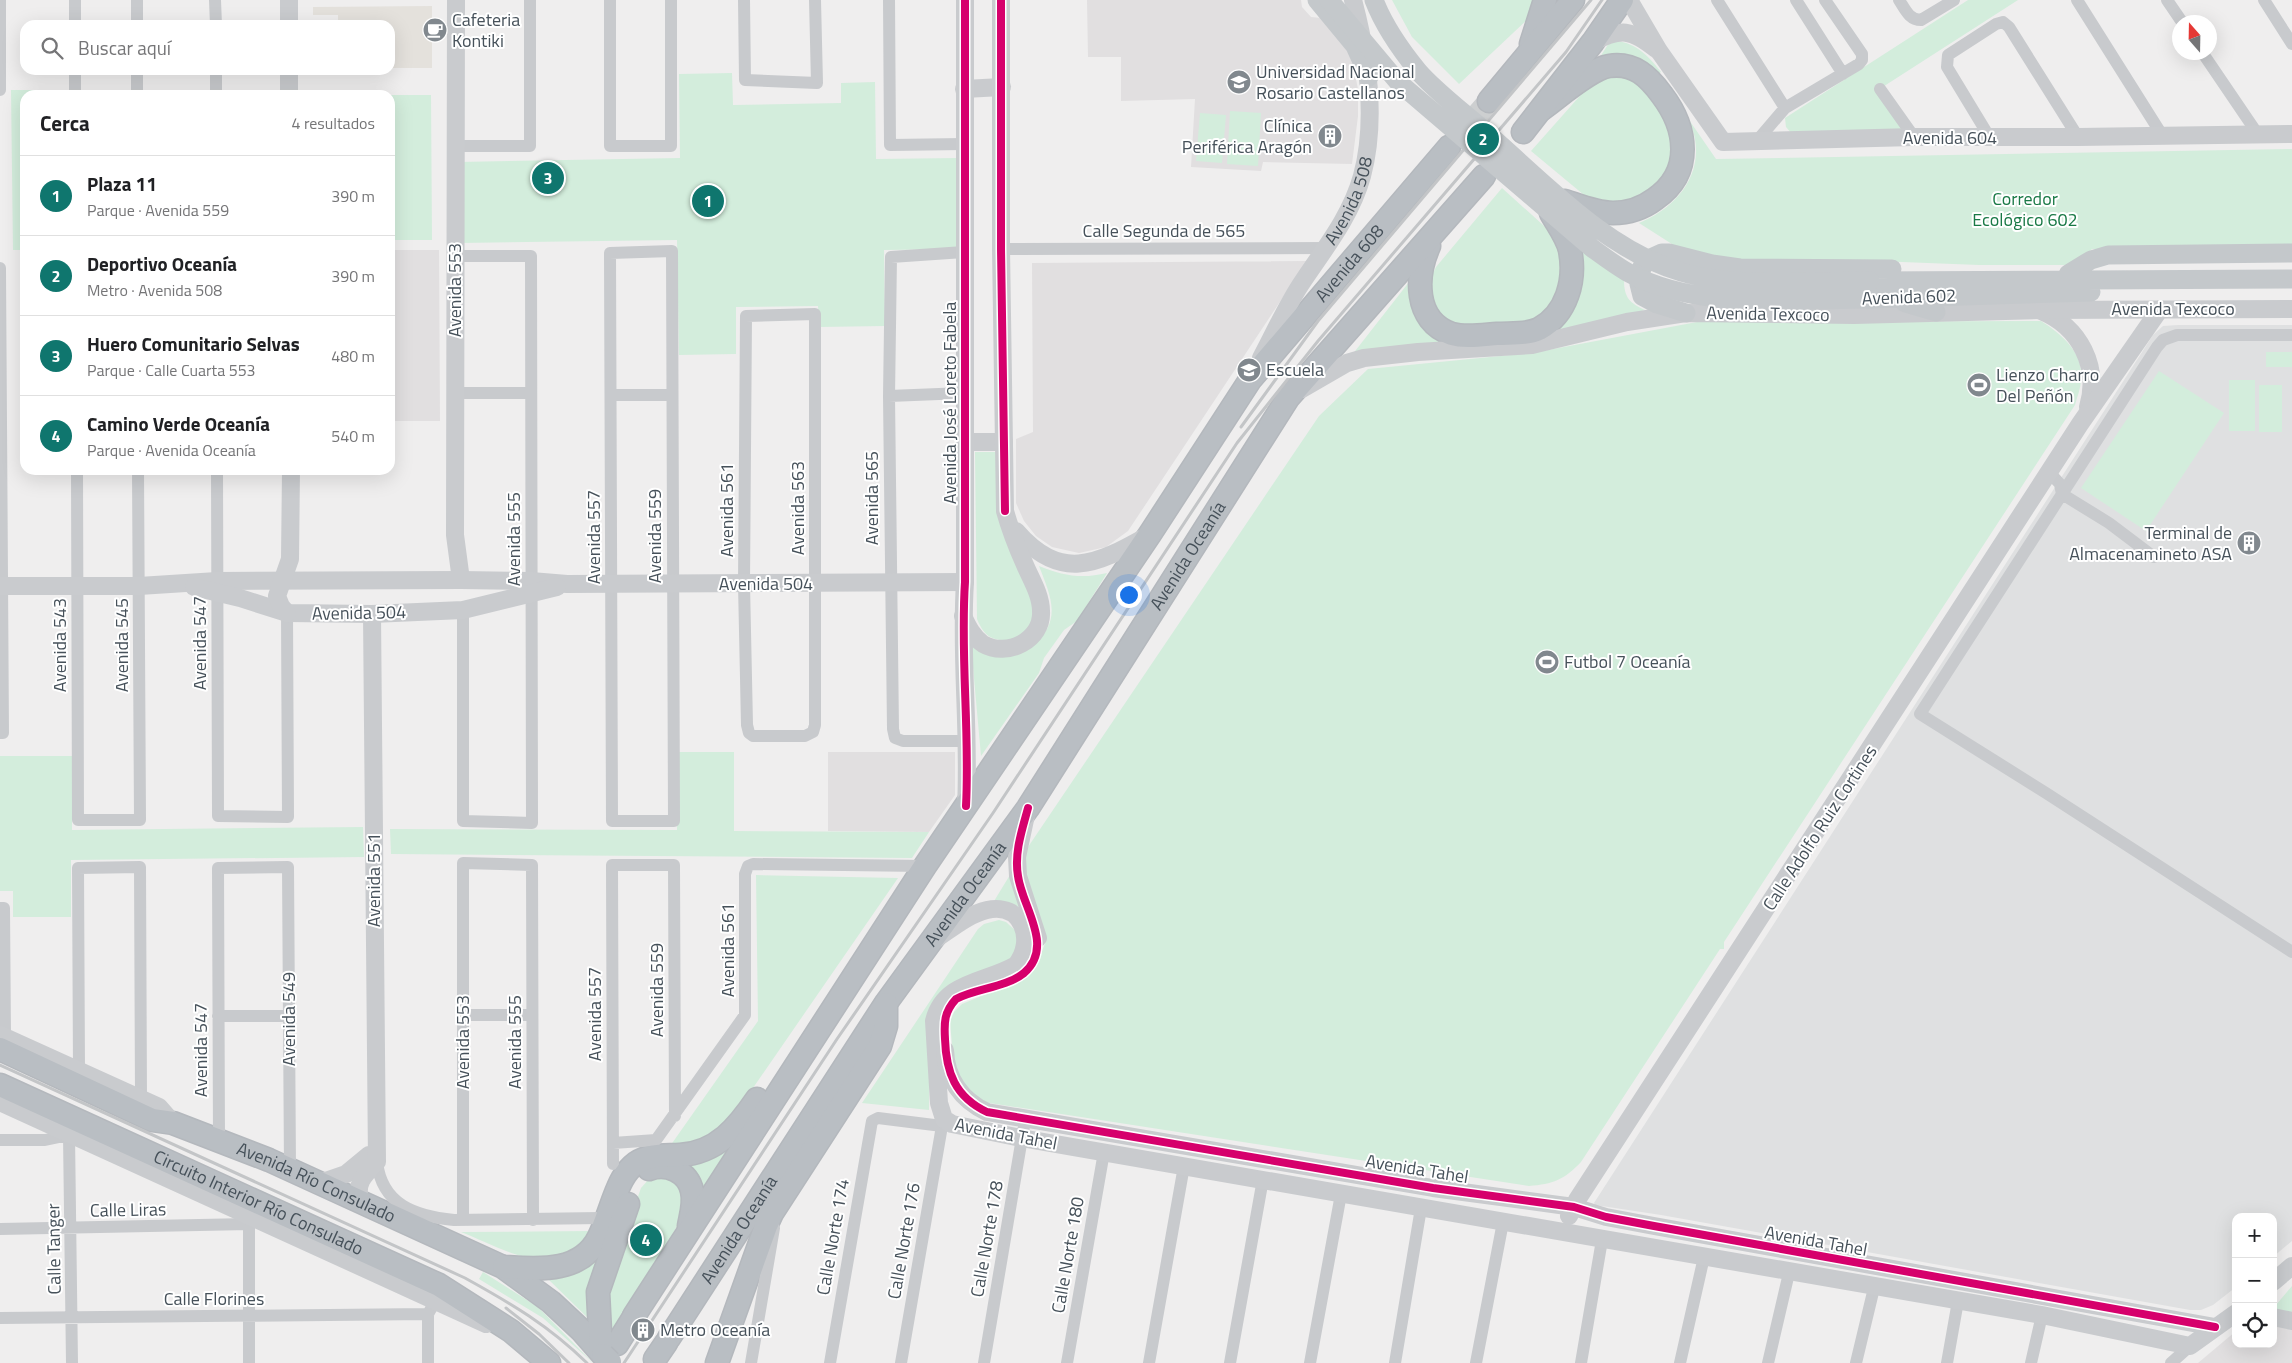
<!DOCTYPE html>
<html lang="es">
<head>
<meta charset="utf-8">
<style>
	:root { --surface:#fff; --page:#f6f6f6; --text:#202124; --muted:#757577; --line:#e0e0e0; --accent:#0f766e }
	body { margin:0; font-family:"Titillium Web",sans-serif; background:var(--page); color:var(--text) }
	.controls { position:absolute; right:15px; bottom:15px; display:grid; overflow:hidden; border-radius:10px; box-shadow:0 5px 20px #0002 }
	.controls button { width:45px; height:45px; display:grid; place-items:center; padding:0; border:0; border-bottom:1px solid var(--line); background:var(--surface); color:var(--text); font:25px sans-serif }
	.compass { position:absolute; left:2172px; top:15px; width:45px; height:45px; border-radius:50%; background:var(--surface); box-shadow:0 5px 20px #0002; rotate:340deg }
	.you { position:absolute; left:1128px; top:594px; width:18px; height:18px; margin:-12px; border:4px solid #fff; border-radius:50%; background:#1a73e8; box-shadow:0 0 0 8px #1a73e833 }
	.badge { display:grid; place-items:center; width:32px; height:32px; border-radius:50%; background:var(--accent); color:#fff; font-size:16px; font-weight:700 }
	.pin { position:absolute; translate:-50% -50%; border:2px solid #fff; box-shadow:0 1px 5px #0006 }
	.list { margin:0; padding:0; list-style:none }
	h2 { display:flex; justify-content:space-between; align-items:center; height:65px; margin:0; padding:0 20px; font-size:21px }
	h2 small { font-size:16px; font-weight:400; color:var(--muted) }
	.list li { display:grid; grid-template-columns:32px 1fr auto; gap:15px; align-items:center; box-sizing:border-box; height:80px; padding:0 20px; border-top:1px solid var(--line) }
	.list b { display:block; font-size:19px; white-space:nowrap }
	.list p { margin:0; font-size:16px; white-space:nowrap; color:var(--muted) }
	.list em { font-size:16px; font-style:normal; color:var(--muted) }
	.icon { flex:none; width:28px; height:28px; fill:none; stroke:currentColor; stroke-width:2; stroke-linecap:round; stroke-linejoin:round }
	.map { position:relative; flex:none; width:2292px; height:1363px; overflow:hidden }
	.search { position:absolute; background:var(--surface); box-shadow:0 5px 20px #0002; left:20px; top:20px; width:375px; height:55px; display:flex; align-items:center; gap:12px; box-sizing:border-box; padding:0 18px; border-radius:15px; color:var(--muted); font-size:19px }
	.panel { position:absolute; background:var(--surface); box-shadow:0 5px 20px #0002; left:20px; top:90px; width:375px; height:385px; border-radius:15px }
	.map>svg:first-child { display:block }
	.commercial { fill:#e4e1dc }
	.education { fill:#e1dfe0 }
	.airport { fill:#dfe0e1 }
	.green { fill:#d3eddc }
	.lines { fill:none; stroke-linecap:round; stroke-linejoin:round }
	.highway-tunnel { stroke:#cdcfd0; stroke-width:22; stroke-dasharray:22 11; stroke-linecap:butt }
	.highway-casing { stroke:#b4b8bd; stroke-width:25 }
	.street { stroke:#c8cacd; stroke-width:12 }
	.secondary { stroke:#c9cbce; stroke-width:18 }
	.primary { stroke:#c4c8cb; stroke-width:19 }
	.highway { stroke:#b9bec3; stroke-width:22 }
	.rail { stroke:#c3c5c7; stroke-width:3 }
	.highway-bridge-casing { stroke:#b4b8bd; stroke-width:25; stroke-linecap:butt }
	.primary-bridge { stroke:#c4c8cb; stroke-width:19 }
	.highway-bridge { stroke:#b9bec3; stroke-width:22 }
	.cycleway-casing { stroke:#fff; stroke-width:11 }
	.cycleway { stroke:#d6006c; stroke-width:8 }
	.labels { text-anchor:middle; stroke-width:4; stroke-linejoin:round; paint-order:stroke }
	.poi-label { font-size:18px; fill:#46515a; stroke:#fff; text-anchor:start }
	.street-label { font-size:18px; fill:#46515a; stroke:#fff }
	.park-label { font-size:18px; fill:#197946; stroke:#fff }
</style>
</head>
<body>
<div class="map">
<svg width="2292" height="1363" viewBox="0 0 2292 1363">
	<rect width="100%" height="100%" fill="#efeeee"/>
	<path class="commercial" d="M432,6V68H390V25H338V15H313V7Z"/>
	<path class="education" d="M1087,0H1301L1302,7L1311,17L1321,18L1349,53L1353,64L1358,89V116L1352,164L1263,162L1261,171L1191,167L1195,99L1121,101V57H1088Z
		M439,250L440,421H390V250Z
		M1307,261L1128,531L1106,547L1079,553L1052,547L1036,536L1024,521L1016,503V439L1033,432L1032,263Z
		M828,752H955V795L929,832L828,831Z
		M2273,1326L2292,1329V1363H2198L2236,1331V1344H2273Z"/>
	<path class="airport" d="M2178,325H2292V1241L2273,1257V1217H2236V1287L2213,1305L2201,1310H2190L1661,1215L1595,1205L1594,1203L2153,335L2163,326Z"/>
	<path class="green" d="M1392,0H1538L1529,18L1459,84L1412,37Z
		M1968,0H2018L1878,90L1906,132L1792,134L1786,127L1785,118Z
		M1611,40C1635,42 1647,54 1661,72L1656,75L1598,60Z
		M732,73L733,105L841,103V83L875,82L876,159L958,158L959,249L884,250L885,326L819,327L818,306L736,307V354L679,355L677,240L459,243L458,162L680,158L679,74Z
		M1625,73L1663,107L1677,150L1662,184L1623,205L1590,200L1531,151L1594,80Z
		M11,90H55V95H25V250H13Z
		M390,95H431L432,240H390Z
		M1230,111L1261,113L1258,166L1227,164Z
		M1200,113L1226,115L1222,163L1196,161Z
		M1687,117L1716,159L2292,149V248L2092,249L2075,265H1979L1876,261H1738L1675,246L1639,223C1673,209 1702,179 1695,139C1694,132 1690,124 1687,117Z
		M1502,188L1553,234L1565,271L1549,311L1534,320L1520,326H1456L1436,312L1429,292L1431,277L1436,267Z
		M1583,252L1624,280C1624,298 1630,303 1645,310L1534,339C1569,307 1585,303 1583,252Z
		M1413,277V294L1462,342L1352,355Z
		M2041,321C2060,333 2084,352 2081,379C2081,388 2077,397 2075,405L1724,942V949H1720L1581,1162C1564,1180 1553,1184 1529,1186L983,1102L972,1097L954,1068L950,1022L954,1012L962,1004L1018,981L1036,966L1046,941L1024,881V862L1028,847L1319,416L1368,369L1532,353L1697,322Z
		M2266,352H2292V367H2266Z
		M2159,371L2224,413L2146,531L2081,488Z
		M2229,380H2255V431H2229Z
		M2259,385H2282V432H2259Z
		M975,452H996L1035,605L1033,625L1018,640C996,641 986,641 977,619Z
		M1039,566C1063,576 1082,579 1107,573L1077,621L1064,630L1044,658L1039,673L981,756L971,645L1032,646C1063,621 1051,597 1039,566Z
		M678,752H734V831L929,832L912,858L391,854L390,829L677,830Z
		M0,756H72V830L363,827L364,857L71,860V917H13V891H0Z
		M1013,870L1030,925L991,906Z
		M756,875L898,878L726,1127L717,1135L668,1149L758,1021Z
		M999,920L1006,922L1017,932L1019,954L930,1013L929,1110L862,1103L978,929L984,924Z
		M734,1141L702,1193L683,1165Z
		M657,1176L678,1181L687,1207L652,1273L613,1340L603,1307L607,1285L641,1188L649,1179Z
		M592,1231C583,1242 572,1257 557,1259C524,1264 490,1243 461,1232Z
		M605,1247L589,1319L549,1280C577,1275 588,1269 605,1247Z
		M483,1272L538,1307L593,1363L543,1318L479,1279Z
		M2292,1286V1315L2275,1309V1306Z"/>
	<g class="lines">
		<path class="highway-tunnel" d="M1449,147L1489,101"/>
		<defs>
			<g id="highway">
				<path d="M1531,44L1545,0"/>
				<path d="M1489,101L1573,0"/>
				<path d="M1542,109C1559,97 1590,69 1609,66C1634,62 1649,77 1662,95C1687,128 1694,172 1655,199C1643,208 1628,213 1613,213C1596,213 1580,206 1565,201"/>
				<path d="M1523,132L1593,42L1622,0"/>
				<path d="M1429,246C1416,275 1413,321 1452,334C1465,338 1483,335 1497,334C1509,333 1527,335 1539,329C1567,314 1576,280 1570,250C1567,237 1557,224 1551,213"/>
				<path id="s2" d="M0,1049L152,1120L173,1123L269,1160L503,1267L551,1302L581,1330L603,1355"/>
				<path id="s3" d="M0,1085L439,1285L511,1331L549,1363"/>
				<path d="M649,1169C667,1162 688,1172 692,1191C695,1203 691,1215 689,1226"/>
				<path d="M504,1267C537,1269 581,1274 599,1237C605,1225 609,1211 614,1198C619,1185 624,1172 636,1163C650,1154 664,1156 680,1155C717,1153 738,1127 757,1099"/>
				<path id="s4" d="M634,1316L925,866L1150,534L1250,380L1449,147"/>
				<path id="s5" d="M669,1338L886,1003L1028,808L1288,398L1484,176"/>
				<path d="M617,1344L632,1320"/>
				<path d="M601,1352L598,1292L628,1204"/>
				<path d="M655,1359L666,1343"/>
				<path d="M717,1363L766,1226L772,1213L880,1046L886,1026V1004"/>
			</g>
		</defs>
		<use href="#highway" class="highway-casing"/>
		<path class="street" d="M75,0V25
			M137,0V25
			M215,0L216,25
			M610,0V146H671V0
			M744,0L745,80L817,83L815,0
			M889,0L890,145L964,144
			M1717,0L1785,108
			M1796,0L1843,74
			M1899,0C1905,9 1909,20 1921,20L1954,0
			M2077,0L2162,135
			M2167,0L2182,22
			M2264,0L2292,44
			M2202,52L2257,133
			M75,70V95
			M137,70V95
			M216,70V95
			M1880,89L1914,137
			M0,90V0
			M1990,138L1947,67L1948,55L1996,24L2003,22L2009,27L2078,137
			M1756,142L1785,108L1859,64L1862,60V54L1825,0
			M456,146H530V0
			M1001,249L1328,248
			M672,251L674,821H612L610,253Z
			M964,252L891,257L889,396L893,729L895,738L903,741H968
			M455,256H531L532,823L463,821V610
			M0,268L3,733H0
			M815,314V725L813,732L805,736H753L749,733L747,725L744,584L746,316Z
			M2292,335H2177L2163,340L2157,347L1920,714L2046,793L2292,952
			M455,393H531
			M611,395H672
			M889,396L964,393
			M77,470L78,820H140L138,470
			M217,470L218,816L288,817L287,613
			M2049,472L2060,484L2062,494L2109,523L2154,557
			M0,908H4L5,1037
			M463,1015H532
			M218,1016H289
			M79,1071L78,868L140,867L141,1099
			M0,1140H45L69,1135L72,1363
			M219,1141L218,868L288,867L290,1170
			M613,1143L656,1140L745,1015V874L748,866L753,864L925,866
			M377,1162C382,1205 415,1216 454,1220L601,1218
			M613,1164L612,865H674L675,1116
			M463,1220V863L532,865L533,1220
			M249,1224V1363
			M0,1229L249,1224L254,1218
			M0,1318L428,1314
			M428,1363V1314L432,1307
			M751,1363L774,1228
			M830,1363L872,1121L878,1118L942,1126
			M901,1363L942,1126
			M984,1363L1025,1120
			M1067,1363L1104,1152
			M1149,1363L1184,1166
			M1230,1363L1263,1179
			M1310,1363L1341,1194
			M1395,1363L1421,1208
			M1476,1363L1503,1222
			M1581,1363L1602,1240
			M1680,1363L1704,1257
			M1768,1363L1789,1273
			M1856,1363L1874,1288
			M1947,1363L1958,1301
			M2031,1363L2042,1315
			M2171,1363L2190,1346"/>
		<g class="secondary">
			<path d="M456,0L455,535L461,580"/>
			<path d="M965,0V582C960,656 970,731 966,806"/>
			<path d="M1629,0L1659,51L1723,142L1914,137H2078L2292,134"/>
			<path d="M289,25V0"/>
			<path d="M1593,42C1621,28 1631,29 1656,49"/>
			<path d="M964,89L1002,87"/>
			<path d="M289,95V70"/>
			<path d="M2041,311C2080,327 2100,367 2088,407"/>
			<path id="s1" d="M1261,358C1275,332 1286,306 1303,281C1325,248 1351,216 1362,176C1377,120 1368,56 1353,0"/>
			<path d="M1302,389L1347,363L1364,358L1418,352L1532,345L1627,322L1686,313L1854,315L2039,310L2292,309"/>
			<path d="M965,442H1004"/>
			<path d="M1016,531C1060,582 1096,565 1147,536"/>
			<path d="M0,586H139L217,581L461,580L531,581L567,584L965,582"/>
			<path d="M194,587L240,598L287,613L372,614L463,610L557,587"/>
			<path d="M287,613L281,606L277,596L290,559L291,470"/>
			<path d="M963,616C968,627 973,637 983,644C1007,658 1043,640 1041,611C1041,595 1031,579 1025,565C1017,547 1010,529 1005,511L1001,249V0"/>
			<path d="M1026,815L1017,857L1018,876L1038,938"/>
			<path d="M936,939C951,929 969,914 987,910C1022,902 1036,940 1016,965C985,983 944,981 934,1021L939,1103L944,1119L952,1124L1021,1138L2042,1315L2190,1346L2236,1313"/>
			<path d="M0,1035L159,1107L173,1123"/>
			<path d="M945,1050C946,1078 961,1100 987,1112L1433,1188L1574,1207L1606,1217L1654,1226L2215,1327"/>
			<path d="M0,1102L486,1324"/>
			<path d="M317,1184L346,1174L369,1155"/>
			<path d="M361,1203C354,1184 364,1175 377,1162L372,614"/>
			<path d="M1569,1216L1577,1200L2080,424L2160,309"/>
			<path d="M2273,1282L2292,1266"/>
			<path d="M2273,1317L2292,1321"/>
		</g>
		<path class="primary" d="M1317,0L1355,46L1369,77
			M2068,274L2091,260L2108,255L2292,253
			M1870,281L2292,279
			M1870,299L2091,292
			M1905,303L1936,312
			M1686,313L1657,304L1642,296L1639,284L1642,267L1651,258L1662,253H1669L1712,264L1740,268L1892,269"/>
		<use href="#highway" class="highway"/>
		<path class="rail" d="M1241,427L1318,321L1591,0
			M0,1065L465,1278C512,1304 548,1325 587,1363
			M506,1308L539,1334L569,1363
			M624,1363L837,1039L993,813L1237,443L1318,341L1566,52L1602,0"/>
		<defs>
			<path id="highway-bridge" d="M603,1355L610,1362"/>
		</defs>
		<use href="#highway-bridge" class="highway-bridge-casing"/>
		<path class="primary-bridge" d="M1329,0L1398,82L1592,248C1603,256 1615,265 1627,272C1697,311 1793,299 1870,299
			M1374,0C1384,26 1400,49 1418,71C1435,91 1467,115 1488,134C1547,185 1605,249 1681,272C1734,288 1813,281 1870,281"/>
		<use href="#highway-bridge" class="highway-bridge"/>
		<defs>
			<path id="cycleway" d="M965,0V582C960,656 970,731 966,806
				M1001,0V249L1005,511
				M1028,808C1022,830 1014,853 1018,876C1022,907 1055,946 1024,973C1005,988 977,988 956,999C944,1012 944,1023 945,1039C946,1072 955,1097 987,1112L1433,1188L1574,1207L1606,1217L1654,1226L2215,1327"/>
		</defs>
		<use href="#cycleway" class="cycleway-casing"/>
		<use href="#cycleway" class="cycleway"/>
	</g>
	<defs>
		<symbol id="cafe-disc" viewBox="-11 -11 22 22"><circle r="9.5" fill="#81888e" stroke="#fff"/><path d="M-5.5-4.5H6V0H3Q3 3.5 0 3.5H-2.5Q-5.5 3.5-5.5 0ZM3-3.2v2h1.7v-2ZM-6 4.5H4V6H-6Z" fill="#fff"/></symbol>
		<symbol id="university-disc" viewBox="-11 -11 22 22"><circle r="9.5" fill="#81888e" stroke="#fff"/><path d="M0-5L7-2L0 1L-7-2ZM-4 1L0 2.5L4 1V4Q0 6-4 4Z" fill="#fff"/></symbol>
		<symbol id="building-disc" viewBox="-11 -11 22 22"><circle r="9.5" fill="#81888e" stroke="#fff"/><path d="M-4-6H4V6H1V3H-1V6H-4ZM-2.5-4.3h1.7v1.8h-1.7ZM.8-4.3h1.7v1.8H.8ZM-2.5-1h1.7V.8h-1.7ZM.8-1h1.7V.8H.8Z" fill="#fff"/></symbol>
		<symbol id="school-disc" viewBox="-11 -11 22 22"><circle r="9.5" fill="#81888e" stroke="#fff"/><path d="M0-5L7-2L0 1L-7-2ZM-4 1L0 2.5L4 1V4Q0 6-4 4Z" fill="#fff"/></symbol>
		<symbol id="stadium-disc" viewBox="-11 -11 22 22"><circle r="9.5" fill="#81888e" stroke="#fff"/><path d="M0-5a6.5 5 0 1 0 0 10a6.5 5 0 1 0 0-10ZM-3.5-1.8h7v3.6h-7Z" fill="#fff"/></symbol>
	</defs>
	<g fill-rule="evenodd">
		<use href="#cafe-disc" x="421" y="16" width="28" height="28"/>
		<use href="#university-disc" x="1225" y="68" width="28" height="28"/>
		<use href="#building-disc" x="1316" y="122" width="28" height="28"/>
		<use href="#school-disc" x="1235" y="356" width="28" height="28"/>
		<use href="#stadium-disc" x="1965" y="371" width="28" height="28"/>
		<use href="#building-disc" x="2235" y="529" width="28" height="28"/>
		<use href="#stadium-disc" x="1533" y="648" width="28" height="28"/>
		<use href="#building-disc" x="629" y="1316" width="28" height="28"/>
	</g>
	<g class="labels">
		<g class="poi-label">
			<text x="452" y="26">Cafeteria<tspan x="452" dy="21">Kontiki</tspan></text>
			<text x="1256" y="78">Universidad Nacional<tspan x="1256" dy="21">Rosario Castellanos</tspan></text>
			<text x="1312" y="132" text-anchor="end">Clínica<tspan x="1312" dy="21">Periférica Aragón</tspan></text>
			<text x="1266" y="376">Escuela</text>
			<text x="1996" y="381">Lienzo Charro<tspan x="1996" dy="21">Del Peñón</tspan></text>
			<text x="2232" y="539" text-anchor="end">Terminal de<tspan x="2232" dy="21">Almacenamineto ASA</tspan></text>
			<text x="1564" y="668">Futbol 7 Oceanía</text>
			<text x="660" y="1336">Metro Oceanía</text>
		</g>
		<g class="street-label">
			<text x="1950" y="144">Avenida 604</text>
			<text dy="6" stroke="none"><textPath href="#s1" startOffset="181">Avenida 508</textPath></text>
			<text x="1164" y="237">Calle Segunda de 565</text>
			<text dy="6" stroke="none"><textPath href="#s4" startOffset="1274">Avenida 608</textPath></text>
			<text transform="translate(455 290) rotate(-90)" y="6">Avenida 553</text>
			<text transform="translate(1909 297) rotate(-2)" y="6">Avenida 602</text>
			<text x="2173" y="315">Avenida Texcoco</text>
			<text transform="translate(1768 314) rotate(1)" y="6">Avenida Texcoco</text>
			<text transform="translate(950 403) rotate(-90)" y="6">Avenida José Loreto Fabela</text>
			<text transform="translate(872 498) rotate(-90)" y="6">Avenida 565</text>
			<text transform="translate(798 508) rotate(-90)" y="6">Avenida 563</text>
			<text transform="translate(727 510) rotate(-90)" y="6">Avenida 561</text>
			<text transform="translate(655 536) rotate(-90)" y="6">Avenida 559</text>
			<text transform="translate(594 537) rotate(-90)" y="6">Avenida 557</text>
			<text transform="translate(514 539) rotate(-90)" y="6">Avenida 555</text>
			<text dy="6" stroke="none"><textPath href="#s5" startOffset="939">Avenida Oceanía</textPath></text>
			<text x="766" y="590">Avenida 504</text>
			<text transform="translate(359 613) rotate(-1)" y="6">Avenida 504</text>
			<text transform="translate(200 643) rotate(-90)" y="6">Avenida 547</text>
			<text transform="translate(60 645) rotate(-90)" y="6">Avenida 543</text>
			<text transform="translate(122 645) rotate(-90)" y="6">Avenida 545</text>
			<text transform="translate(1820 828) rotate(-57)" y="6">Calle Adolfo Ruiz Cortines</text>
			<text transform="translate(374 880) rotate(-90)" y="6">Avenida 551</text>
			<text dy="6" stroke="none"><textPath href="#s5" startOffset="534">Avenida Oceanía</textPath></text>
			<text transform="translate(728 950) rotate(-90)" y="6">Avenida 561</text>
			<text transform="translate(657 990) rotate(-90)" y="6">Avenida 559</text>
			<text transform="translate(595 1014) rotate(-90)" y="6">Avenida 557</text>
			<text transform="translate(289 1019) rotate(-90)" y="6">Avenida 549</text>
			<text transform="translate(463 1042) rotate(-90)" y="6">Avenida 553</text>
			<text transform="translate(515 1042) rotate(-90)" y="6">Avenida 555</text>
			<text transform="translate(201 1050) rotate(-90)" y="6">Avenida 547</text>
			<text transform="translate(1006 1134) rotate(11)" y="6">Avenida Tahel</text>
			<text transform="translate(1417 1169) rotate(9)" y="6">Avenida Tahel</text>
			<text dy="6" stroke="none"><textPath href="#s2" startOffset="344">Avenida Río Consulado</textPath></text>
			<text dy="6" stroke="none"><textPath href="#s3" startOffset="284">Circuito Interior Río Consulado</textPath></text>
			<text transform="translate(128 1210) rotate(-1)" y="6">Calle Liras</text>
			<text dy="6" stroke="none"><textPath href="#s5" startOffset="129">Avenida Oceanía</textPath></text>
			<text transform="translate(833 1237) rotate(-80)" y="6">Calle Norte 174</text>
			<text transform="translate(987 1239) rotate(-80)" y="6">Calle Norte 178</text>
			<text transform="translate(904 1241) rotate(-80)" y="6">Calle Norte 176</text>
			<text transform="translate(1816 1241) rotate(10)" y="6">Avenida Tahel</text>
			<text transform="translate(54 1249) rotate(-91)" y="6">Calle Tanger</text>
			<text transform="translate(1068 1255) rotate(-80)" y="6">Calle Norte 180</text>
			<text x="214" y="1305">Calle Florines</text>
		</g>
		<g class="park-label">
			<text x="2025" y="205">Corredor<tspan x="2025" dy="21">Ecológico 602</tspan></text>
		</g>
	</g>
</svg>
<div class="controls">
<button>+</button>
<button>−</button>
<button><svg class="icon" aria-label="locate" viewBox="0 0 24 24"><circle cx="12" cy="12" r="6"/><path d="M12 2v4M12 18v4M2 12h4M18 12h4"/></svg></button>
</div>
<svg class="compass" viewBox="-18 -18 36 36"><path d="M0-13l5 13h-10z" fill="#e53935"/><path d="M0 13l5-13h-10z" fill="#757577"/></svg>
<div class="you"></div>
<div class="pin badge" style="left:708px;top:201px">1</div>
<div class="pin badge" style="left:1483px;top:139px">2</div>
<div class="pin badge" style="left:548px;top:178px">3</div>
<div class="pin badge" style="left:646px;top:1240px">4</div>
<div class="search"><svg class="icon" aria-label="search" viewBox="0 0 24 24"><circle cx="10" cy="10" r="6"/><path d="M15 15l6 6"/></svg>Buscar aquí</div>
<section class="panel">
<h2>Cerca<small>4 resultados</small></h2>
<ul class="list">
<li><span class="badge">1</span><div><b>Plaza 11</b><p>Parque · Avenida 559</p></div><em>390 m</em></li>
<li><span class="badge">2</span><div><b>Deportivo Oceanía</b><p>Metro · Avenida 508</p></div><em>390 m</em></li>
<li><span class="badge">3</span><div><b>Huero Comunitario Selvas</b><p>Parque · Calle Cuarta 553</p></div><em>480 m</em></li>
<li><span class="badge">4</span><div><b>Camino Verde Oceanía</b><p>Parque · Avenida Oceanía</p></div><em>540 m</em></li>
</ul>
</section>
</div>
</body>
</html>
